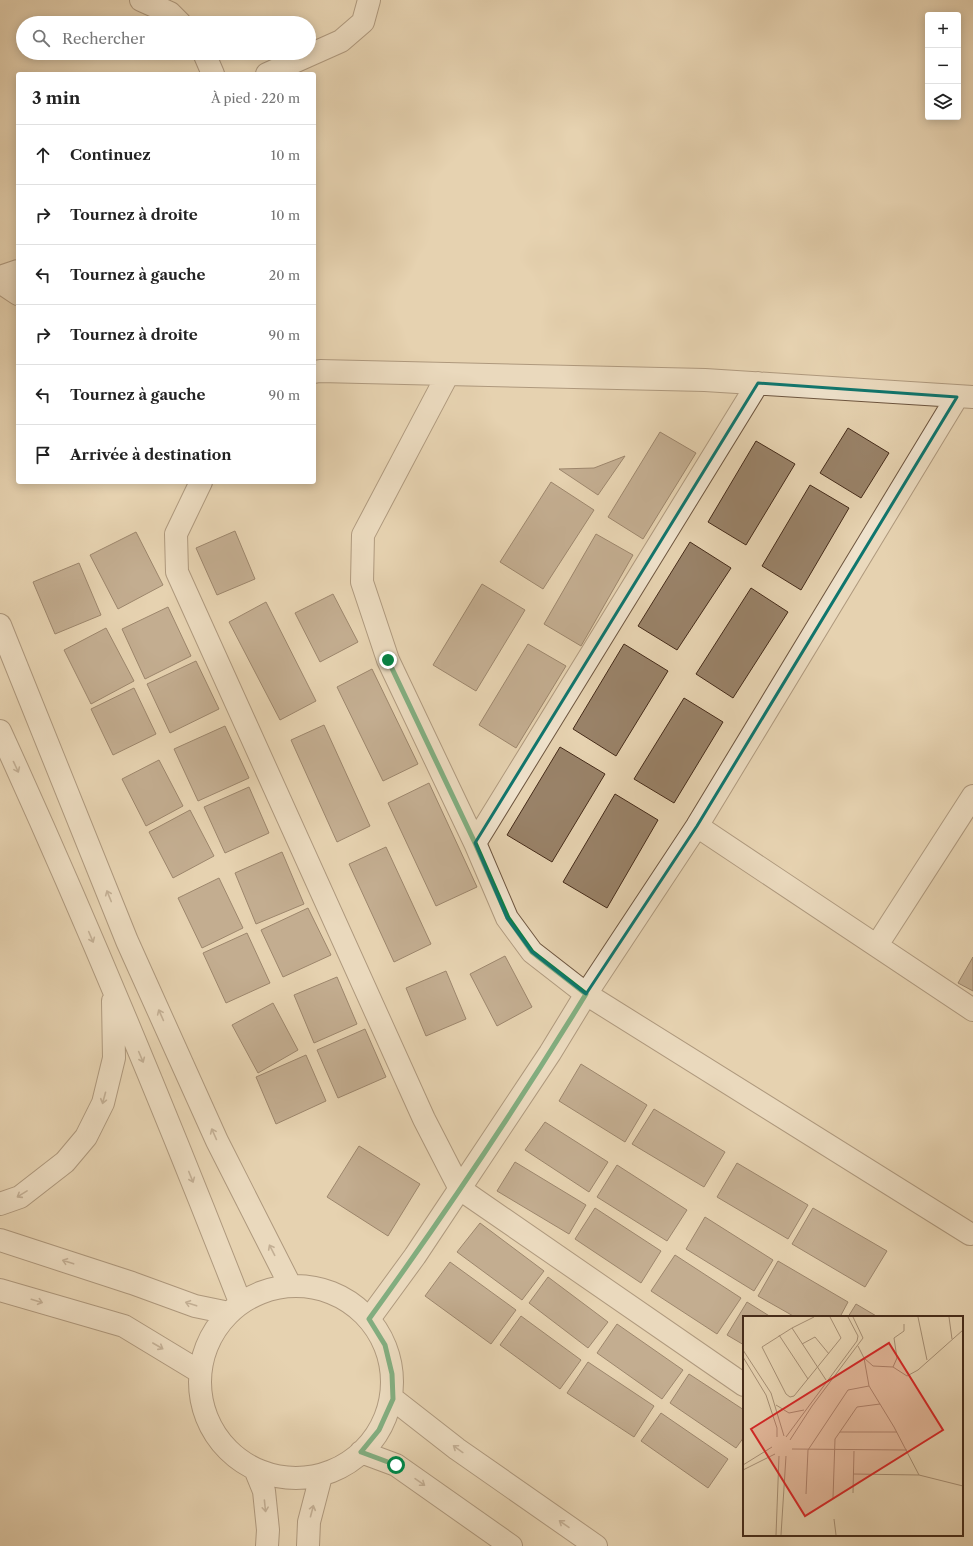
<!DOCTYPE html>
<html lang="fr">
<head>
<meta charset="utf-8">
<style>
	:root { --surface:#fff; --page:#f6f6f6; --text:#222; --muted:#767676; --line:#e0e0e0 }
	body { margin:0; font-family:"Libre Caslon Text",serif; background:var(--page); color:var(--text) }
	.controls { position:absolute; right:12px; top:12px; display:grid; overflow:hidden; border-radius:4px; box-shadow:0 2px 10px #0003 }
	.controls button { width:36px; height:36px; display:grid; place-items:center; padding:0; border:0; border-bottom:1px solid var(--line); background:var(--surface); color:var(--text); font:20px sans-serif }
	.stop { position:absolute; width:12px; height:12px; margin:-9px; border:3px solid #0b8043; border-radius:50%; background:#fff }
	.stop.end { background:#0b8043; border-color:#fff; box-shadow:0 1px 4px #0008 }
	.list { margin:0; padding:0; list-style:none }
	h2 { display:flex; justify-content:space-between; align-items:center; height:52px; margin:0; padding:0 16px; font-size:17px }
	h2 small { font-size:13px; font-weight:400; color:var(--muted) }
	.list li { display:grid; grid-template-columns:26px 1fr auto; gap:12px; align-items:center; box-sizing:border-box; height:60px; padding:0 16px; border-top:1px solid var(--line) }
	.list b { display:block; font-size:15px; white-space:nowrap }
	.list em { font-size:13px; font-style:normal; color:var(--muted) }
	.icon { flex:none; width:22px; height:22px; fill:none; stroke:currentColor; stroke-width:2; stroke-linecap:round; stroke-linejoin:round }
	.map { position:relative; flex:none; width:973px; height:1546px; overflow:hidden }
	.search { position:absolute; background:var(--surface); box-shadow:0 2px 10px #0003; left:16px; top:16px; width:300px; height:44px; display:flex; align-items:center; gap:10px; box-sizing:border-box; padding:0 14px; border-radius:22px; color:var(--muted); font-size:15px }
	.panel { position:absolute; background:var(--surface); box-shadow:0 2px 10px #0003; left:16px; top:72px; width:300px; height:412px; border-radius:4px }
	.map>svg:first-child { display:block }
	.building { fill:#998268; stroke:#452b19 }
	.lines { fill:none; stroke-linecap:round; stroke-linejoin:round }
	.minor-casing { stroke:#6d553f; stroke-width:24 }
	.tertiary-casing { stroke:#6d553f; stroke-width:24 }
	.minor { stroke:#efe2cc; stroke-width:22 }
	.tertiary { stroke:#efe2cc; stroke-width:22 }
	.oneway { stroke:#9a8672 }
	.route { stroke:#0b8043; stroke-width:5 }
	.marked { fill:none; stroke:#0f766e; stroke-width:3; stroke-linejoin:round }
	.inset-road { fill:none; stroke:#a68f74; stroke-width:1 }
	.view { fill:#d62828; fill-opacity:0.15; stroke:#d62828; stroke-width:2 }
	.inset-edge { fill:none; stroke:#452b19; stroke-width:2 }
</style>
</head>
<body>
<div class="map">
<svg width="973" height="1546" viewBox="0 0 973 1546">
	<rect width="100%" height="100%" fill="#e6d2b0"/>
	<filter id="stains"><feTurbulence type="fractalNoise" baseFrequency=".005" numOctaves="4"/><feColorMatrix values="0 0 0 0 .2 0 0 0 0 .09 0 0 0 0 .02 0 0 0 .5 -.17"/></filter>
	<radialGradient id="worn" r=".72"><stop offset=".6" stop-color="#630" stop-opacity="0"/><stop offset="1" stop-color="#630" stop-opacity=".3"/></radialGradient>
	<path class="building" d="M848,428L889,453L861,498L820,473Z
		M660,432L696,453L643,539L608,517Z
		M756,441L795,464L746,545L708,522Z
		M625,456L598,495L559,469L594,468Z
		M551,482L594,510L543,589L500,562Z
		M810,485L849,508L801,590L762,566Z
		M235,531L255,579L217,595L196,548Z
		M136,532L163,585L118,609L90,555Z
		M596,534L633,555L581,646L544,624Z
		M690,542L731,568L677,650L638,626Z
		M79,563L101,615L55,634L33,582Z
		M482,584L525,610L476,691L433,665Z
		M751,588L788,612L733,698L696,674Z
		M333,594L358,642L320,662L295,613Z
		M266,602L316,701L280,720L229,622Z
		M168,607L191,656L145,679L122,629Z
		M106,628L134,681L91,704L64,650Z
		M528,644L566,666L516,748L479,725Z
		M624,644L668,671L616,756L573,729Z
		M196,661L219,709L170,733L147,684Z
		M372,669L418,764L383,781L337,687Z
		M134,688L156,734L113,755L91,709Z
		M684,698L723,722L674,803L634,779Z
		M324,725L370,826L337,842L291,740Z
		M225,726L249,778L198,801L174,749Z
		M560,747L605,774L552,862L507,835Z
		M159,760L183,806L146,826L122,779Z
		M429,783L477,887L436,906L388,803Z
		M249,787L269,833L225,853L204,807Z
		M615,794L658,820L607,908L563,882Z
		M190,810L214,856L173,878L149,832Z
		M386,847L431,944L394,962L349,864Z
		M282,852L304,904L256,924L235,873Z
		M219,878L243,928L202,948L178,898Z
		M308,908L331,955L283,977L261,930Z
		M247,933L270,983L226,1003L203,953Z
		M505,956L532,1007L497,1026L470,974Z
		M973,957V991L958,983Z
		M446,971L466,1019L426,1036L406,988Z
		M337,977L357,1024L314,1043L294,995Z
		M273,1003L298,1050L258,1073L232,1025Z
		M365,1029L386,1077L338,1098L317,1050Z
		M306,1055L326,1101L276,1124L256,1077Z
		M581,1064L647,1105L625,1142L559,1101Z
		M654,1109L725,1152L704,1187L632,1144Z
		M545,1122L608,1162L589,1192L525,1150Z
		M359,1146L420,1184L388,1236L327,1197Z
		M515,1162L586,1205L569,1234L497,1191Z
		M737,1163L808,1205L788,1239L717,1197Z
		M617,1165L687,1210L667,1241L597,1197Z
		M595,1208L661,1251L641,1283L575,1239Z
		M813,1208L887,1251L865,1287L792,1244Z
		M705,1217L773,1260L754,1291L686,1249Z
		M480,1223L544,1271L522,1300L457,1252Z
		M675,1255L741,1298L717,1334L651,1291Z
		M778,1261L848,1302L840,1317H795L758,1296Z
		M450,1262L516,1310L491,1344L425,1296Z
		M548,1277L608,1322L588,1348L529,1303Z
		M747,1302L771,1317H744V1345L727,1335Z
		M856,1304L878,1317H848Z
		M521,1316L581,1360L560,1389L500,1345Z
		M617,1324L683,1370L662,1399L597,1353Z
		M588,1362L654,1406L634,1437L567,1393Z
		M689,1374L744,1410V1437L736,1448L670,1403Z
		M661,1413L728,1459L708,1488L641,1441Z"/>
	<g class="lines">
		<defs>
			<path id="minor" d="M141,0L170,13L180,23
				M204,53L213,74
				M267,74L341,41L363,22L369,0
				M0,277L18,271
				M0,282L18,294
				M314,372L320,371L705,380L973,397
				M448,374L363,535L362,582L388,660L475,843L507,918L532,952L586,994L970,1234
				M201,482L176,534L177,572L424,1119L460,1189L744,1385
				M697,826L973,1010
				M475,843L758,383
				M877,945L973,796
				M369,1319L415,1256L550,1053L586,994L697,826L957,397"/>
			<path id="tertiary" d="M0,625L127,941L217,1141L290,1285
				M0,731C86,919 165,1110 240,1302
				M0,1204L20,1197L65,1162L86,1137L103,1103L114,1058L113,1001
				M0,1240L132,1283L195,1306L229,1313
				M200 1382a96 96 0 1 1 192 0a96 96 0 1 1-192 0Z
				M0,1290L124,1326L200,1372
				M393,1399L457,1449L596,1546
				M361,1452L396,1465L511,1546
				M255,1469L264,1491L268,1530L267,1546
				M308,1546L309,1522L321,1476"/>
		</defs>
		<use href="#minor" class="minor-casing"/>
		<use href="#tertiary" class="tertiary-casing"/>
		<use href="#minor" class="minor"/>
		<use href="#tertiary" class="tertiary"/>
	</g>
	<defs><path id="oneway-shaft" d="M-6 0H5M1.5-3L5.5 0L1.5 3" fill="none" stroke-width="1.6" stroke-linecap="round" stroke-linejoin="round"/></defs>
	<g class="oneway">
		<use href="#oneway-shaft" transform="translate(16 767) rotate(65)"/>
		<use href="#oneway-shaft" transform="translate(109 896) rotate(-112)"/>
		<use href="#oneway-shaft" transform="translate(91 937) rotate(67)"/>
		<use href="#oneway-shaft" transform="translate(161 1015) rotate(-114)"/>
		<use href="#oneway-shaft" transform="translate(141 1057) rotate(67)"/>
		<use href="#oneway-shaft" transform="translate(104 1098) rotate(105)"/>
		<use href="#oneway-shaft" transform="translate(214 1134) rotate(-114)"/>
		<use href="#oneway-shaft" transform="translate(191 1177) rotate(68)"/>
		<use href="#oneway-shaft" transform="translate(22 1194) rotate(148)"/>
		<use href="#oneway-shaft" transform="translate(272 1250) rotate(-117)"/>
		<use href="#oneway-shaft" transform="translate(68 1262) rotate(-162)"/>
		<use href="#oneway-shaft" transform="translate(37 1301) rotate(17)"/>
		<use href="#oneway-shaft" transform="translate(191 1304) rotate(-162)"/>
		<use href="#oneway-shaft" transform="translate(158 1346) rotate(30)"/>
		<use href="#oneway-shaft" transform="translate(458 1449) rotate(-144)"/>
		<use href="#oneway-shaft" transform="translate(420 1482) rotate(35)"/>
		<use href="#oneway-shaft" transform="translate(265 1506) rotate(84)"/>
		<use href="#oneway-shaft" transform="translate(312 1511) rotate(-75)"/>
		<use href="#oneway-shaft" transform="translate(564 1524) rotate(-145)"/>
	</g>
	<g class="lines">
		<path class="route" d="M388,660L475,843L508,918L532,952L586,994C518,1105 445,1214 369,1319L385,1345L392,1374L393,1399L379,1430L361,1452L396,1465"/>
	</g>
	<path d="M0 0H973V1546H0ZM758,383L957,397L697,826L586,994L532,952L507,918L475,843Z" fill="#e6d2b0" fill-opacity=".55" fill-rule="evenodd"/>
	<path class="marked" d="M758,383L957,397L697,826L586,994L532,952L507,918L475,843Z"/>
	<g transform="translate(743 1316)">
		<rect width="220" height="220" fill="#e6d2b0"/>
		<path class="inset-road" d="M71,1L49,12L83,64M175,1L184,44M206,1L209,23M49,12L19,31L43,78L47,81L51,80L98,22L87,1M36,19L65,63M59,28L72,21L86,38M115,30L121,42L130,50L150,51L164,60L175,54L220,14M0,34L28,77L41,120M0,41L23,79L34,112V121M121,42L126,70L151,111L176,159M150,51L154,42L151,22L161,15V8M33,89L46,97L61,94M97,116H154M43,121L114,25L115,20L105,1M47,124L69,90L120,22L110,1M49,133L164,134M0,149L29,131M0,154L32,138M110,158L176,159L220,170M110,177L111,135M63,178L65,134L105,74L126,70M90,182L92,123L114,91L137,88M91,203L93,219M33,219L36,140M38,219L43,140"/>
		<path class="view" d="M146,27L200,114L62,200L8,113Z"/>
		<rect width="220" height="220" class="inset-edge"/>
	</g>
	<rect width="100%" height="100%" filter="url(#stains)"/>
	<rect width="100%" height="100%" fill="url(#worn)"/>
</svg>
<div class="controls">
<button>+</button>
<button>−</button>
<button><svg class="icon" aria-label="layers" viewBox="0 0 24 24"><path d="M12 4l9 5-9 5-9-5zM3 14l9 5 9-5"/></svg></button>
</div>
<div class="stop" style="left:396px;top:1465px"></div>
<div class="stop end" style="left:388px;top:660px"></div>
<div class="search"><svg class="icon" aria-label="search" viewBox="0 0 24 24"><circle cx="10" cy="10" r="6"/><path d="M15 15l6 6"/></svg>Rechercher</div>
<section class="panel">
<h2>3 min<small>À pied · 220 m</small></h2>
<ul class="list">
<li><svg class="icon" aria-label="ahead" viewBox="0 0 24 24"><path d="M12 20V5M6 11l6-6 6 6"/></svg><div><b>Continuez</b></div><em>10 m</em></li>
<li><svg class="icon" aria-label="right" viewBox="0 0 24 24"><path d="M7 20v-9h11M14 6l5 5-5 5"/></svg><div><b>Tournez à droite</b></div><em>10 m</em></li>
<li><svg class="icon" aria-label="left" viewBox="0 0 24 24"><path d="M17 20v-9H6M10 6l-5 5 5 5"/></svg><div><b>Tournez à gauche</b></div><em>20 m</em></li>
<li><svg class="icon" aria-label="right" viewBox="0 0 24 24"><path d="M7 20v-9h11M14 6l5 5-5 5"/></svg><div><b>Tournez à droite</b></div><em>90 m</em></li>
<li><svg class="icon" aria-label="left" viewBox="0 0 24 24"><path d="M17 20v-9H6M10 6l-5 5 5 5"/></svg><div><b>Tournez à gauche</b></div><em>90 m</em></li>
<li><svg class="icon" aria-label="arrive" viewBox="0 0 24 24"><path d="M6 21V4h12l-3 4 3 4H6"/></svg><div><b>Arrivée à destination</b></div></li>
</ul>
</section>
</div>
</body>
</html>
